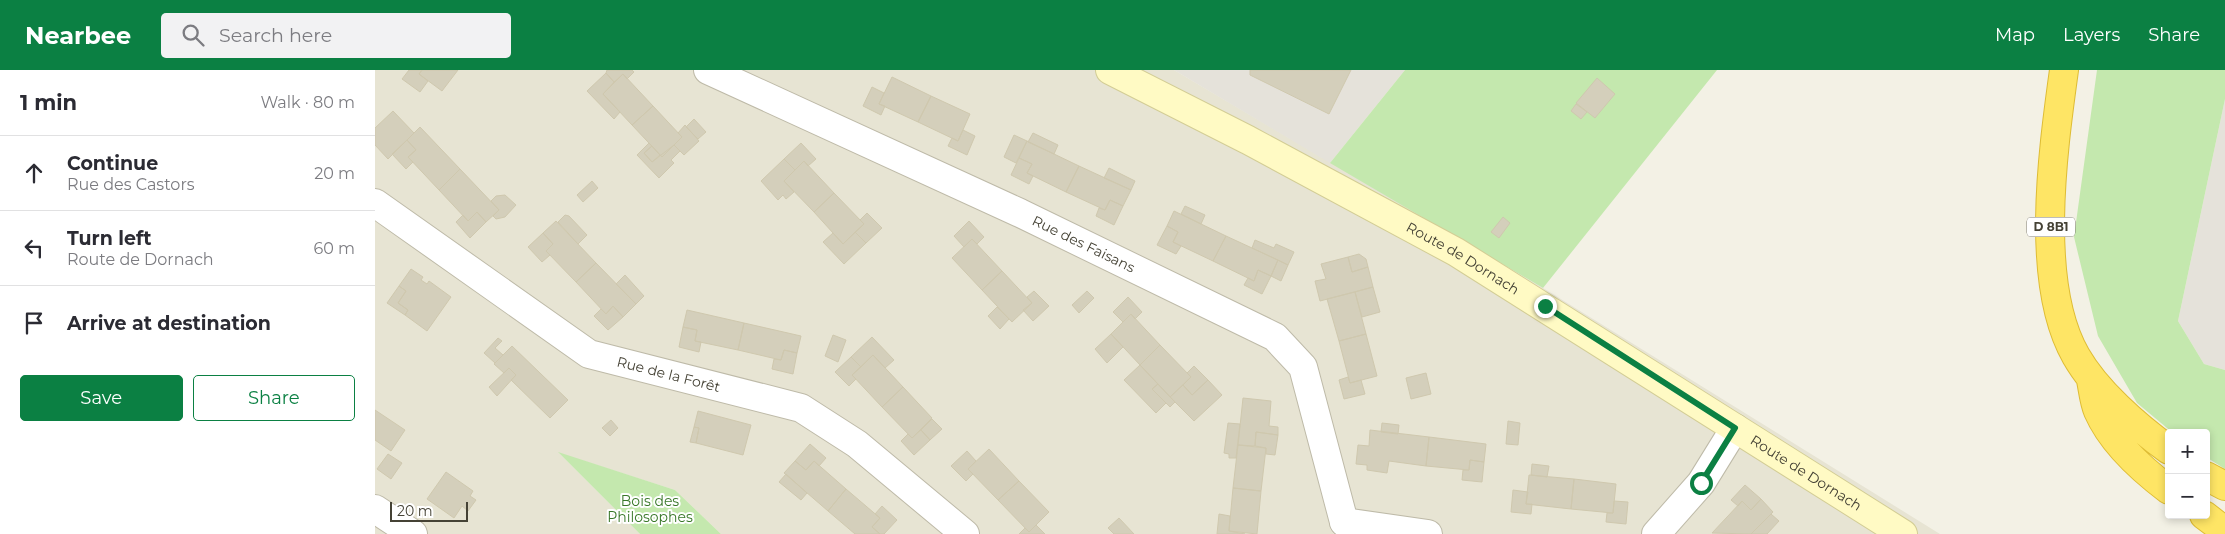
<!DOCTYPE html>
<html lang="en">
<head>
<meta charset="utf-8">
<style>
	:root { --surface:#fff; --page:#f2f2f3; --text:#2b2b33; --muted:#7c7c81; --line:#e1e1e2; --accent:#0b8043 }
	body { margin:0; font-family:Montserrat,sans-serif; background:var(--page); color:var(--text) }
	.controls { position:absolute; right:15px; bottom:15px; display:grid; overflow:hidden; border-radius:5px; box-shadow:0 2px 8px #0003 }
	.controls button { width:45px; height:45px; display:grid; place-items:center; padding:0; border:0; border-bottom:1px solid var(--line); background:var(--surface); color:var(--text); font:25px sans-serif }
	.scale { position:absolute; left:15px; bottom:12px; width:78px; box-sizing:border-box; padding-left:5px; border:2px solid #454235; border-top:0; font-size:14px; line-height:18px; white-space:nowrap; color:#454235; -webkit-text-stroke:4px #fff; paint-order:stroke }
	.stop { position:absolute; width:15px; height:15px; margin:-11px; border:4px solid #0b8043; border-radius:50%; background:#fff }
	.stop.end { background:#0b8043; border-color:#fff; box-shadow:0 1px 5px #0008 }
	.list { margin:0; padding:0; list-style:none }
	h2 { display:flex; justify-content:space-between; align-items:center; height:65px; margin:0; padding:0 20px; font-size:21px }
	h2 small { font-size:16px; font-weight:400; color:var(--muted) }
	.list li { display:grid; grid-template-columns:32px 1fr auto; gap:15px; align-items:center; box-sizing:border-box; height:75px; padding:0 20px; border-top:1px solid var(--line) }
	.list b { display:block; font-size:19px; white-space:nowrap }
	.list p { margin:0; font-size:16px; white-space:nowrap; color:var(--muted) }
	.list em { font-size:16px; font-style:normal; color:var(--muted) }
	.actions { display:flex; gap:10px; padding:15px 20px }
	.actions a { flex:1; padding:11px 0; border:1px solid var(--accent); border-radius:5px; text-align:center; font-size:18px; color:var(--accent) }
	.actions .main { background:var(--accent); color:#fff }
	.icon { flex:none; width:28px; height:28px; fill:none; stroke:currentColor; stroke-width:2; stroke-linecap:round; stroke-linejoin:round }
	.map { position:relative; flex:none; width:1850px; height:464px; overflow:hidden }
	header { display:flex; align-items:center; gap:30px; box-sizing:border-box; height:70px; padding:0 25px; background:var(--accent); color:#fff }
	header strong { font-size:24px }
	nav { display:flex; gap:28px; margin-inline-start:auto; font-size:18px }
	.search { width:350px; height:45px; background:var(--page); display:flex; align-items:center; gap:12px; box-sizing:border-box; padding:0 18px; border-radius:5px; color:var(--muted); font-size:19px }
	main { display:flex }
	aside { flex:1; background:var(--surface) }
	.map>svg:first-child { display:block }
	.residential { fill:#e7e4d3 }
	.industrial { fill:#e5e2da }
	.green { fill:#c4e8ae }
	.building { fill:#d4cfbb; stroke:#cfc8ae }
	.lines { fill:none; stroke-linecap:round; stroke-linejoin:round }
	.street-casing { stroke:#bebaa8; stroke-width:30 }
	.secondary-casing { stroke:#d3cd95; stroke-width:30 }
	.highway-casing { stroke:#debc35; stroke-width:30 }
	.street { stroke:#fff; stroke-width:28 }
	.secondary { stroke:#fffac4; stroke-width:28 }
	.highway { stroke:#fee565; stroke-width:28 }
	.route { stroke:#0b8043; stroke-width:6 }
	.labels { text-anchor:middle; stroke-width:4; stroke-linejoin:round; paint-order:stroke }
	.shield { fill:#fff; stroke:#7d7b72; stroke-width:1 }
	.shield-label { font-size:12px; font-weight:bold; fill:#454235 }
	.street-label { font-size:14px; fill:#454235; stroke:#fff }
	.park-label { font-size:14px; fill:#387728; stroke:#fff }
</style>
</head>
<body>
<header>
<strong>Nearbee</strong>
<div class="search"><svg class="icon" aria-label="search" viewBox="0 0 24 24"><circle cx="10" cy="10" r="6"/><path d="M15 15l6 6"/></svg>Search here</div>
<nav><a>Map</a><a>Layers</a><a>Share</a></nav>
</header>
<main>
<aside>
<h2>1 min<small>Walk · 80 m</small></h2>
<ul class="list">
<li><svg class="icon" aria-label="ahead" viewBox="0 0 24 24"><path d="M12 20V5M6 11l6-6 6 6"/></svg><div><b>Continue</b><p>Rue des Castors</p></div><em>20 m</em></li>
<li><svg class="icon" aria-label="left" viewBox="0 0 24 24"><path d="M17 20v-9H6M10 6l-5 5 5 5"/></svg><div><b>Turn left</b><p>Route de Dornach</p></div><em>60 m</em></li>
<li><svg class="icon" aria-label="arrive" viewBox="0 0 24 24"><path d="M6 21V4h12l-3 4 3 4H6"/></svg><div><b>Arrive at destination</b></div></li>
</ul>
<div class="actions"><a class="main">Save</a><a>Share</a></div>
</aside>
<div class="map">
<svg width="1850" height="464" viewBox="0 0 1850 464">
	<rect width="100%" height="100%" fill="#f3f1e5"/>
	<path class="residential" d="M0,0H799L1168,218L1565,464H346L300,420L184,383L265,464H0Z"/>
	<path class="industrial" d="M799,0H1030L955,93Z
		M1850,29V300L1829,294L1803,251Z"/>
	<path class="green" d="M1030,0H1342L1168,218L955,93Z
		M1722,0H1850V29L1803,251L1829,294L1850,300V399L1831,387V363H1798L1762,333L1723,266L1699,167Z
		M183,382L300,420L346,464H265Z"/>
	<path class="building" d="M34,0H47L44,4L53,11L45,22L27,9Z
		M47,0H83L67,21L44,4Z
		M232,0H257L259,2L252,9L248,4L239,12L231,3Z
		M875,0H976L954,44L875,5Z
		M231,3L239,12L228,24L245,42L239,49L212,21Z
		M248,4L278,36L257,55L228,24Z
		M517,7L556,26L543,52L504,34Z
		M1222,8L1240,24L1220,48L1201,33Z
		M497,17L509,23L504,34L510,36L506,45L488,36Z
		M556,26L595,44L583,71L543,52Z
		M1201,34L1212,42L1206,49L1196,41Z
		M278,36L307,67L287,87L257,55Z
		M18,41L39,63L13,89L0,75V58Z
		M319,49L331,62L323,69L311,57Z
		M310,55L324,71L309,85L299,75L307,67L303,63Z
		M45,57L85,99L64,120L33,87L41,80L32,70Z
		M588,60L600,66L592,85L573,76L577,68L583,71Z
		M658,63L683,75L679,84L653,72Z
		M639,65L652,71L641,93L629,87Z
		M32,70L41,80L33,87L38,92L31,99L17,84Z
		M652,71L704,96L691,122L652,103L657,94L644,88Z
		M274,73L277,76L269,83L277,92L299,75L305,81L296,90L299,93L284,108L262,85Z
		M426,73L441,89L433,96L429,91L420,100L409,89Z
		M277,76L285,85L277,92L269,83Z
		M644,88L657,94L652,103L658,106L654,114L636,105Z
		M409,89L420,100L409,111L419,122L411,129L408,125L403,130L386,111Z
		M429,91L459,123L439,142L409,111Z
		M704,96L756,120L748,136L735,130L730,140L691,122Z
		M734,98L760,111L756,120L729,108Z
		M85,99L124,140L111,152L102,142L93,151L64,120Z
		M217,111L223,118L208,132L202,125Z
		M459,123L489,154L468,174L439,142Z
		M130,125L141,135L130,147L121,149L118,146L124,140L116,131L121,126Z
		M735,130L748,136L739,155L721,146L724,138L730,140Z
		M810,136L830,145L826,154L806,144Z
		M799,141L851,166L838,191L798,172L803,162L792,156Z
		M102,142L111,152L95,168L81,152L88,145L93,151Z
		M492,143L507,158L491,173L480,162L489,154L485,150Z
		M190,145L194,146L212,165L203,174L183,152Z
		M1128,147L1135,153L1124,168L1116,162Z
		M181,151L221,193L201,212L171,181L178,174L168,163Z
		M594,151L609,167L602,174L597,169L589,177L579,166Z
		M792,156L803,162L798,172L806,176L801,184L782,175Z
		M480,162L491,173L469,194L448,172L458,163L468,174Z
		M168,163L178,174L171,181L175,185L167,192L153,177Z
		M851,166L903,190L896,206L883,200L879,211L838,191Z
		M597,169L627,201L607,220L577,188Z
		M880,170L899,178L901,174L919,182L913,195L877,178Z
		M984,184L991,189L993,197L977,202L973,187Z
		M973,187L977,202L993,197L998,217L945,231L940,211L951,209L946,194Z
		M903,190L913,195L906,211L896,206Z
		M221,193L261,234L248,247L238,236L231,244L201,212Z
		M36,199L48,207L46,210L52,214L54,211L76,227L52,261L30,245L33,240L23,233L31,221L24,216Z
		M883,200L896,206L887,224L869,215L873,208L879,211Z
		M627,201L657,233L637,252L607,220Z
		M250,205L269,226L261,234L241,214Z
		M24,216L31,221L23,233L33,240L30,245L12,233Z
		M998,217L1005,242L987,247L980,222Z
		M659,221L674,236L658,251L648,240L657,233L652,227Z
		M712,221L719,228L704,243L697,235Z
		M980,222L991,264L964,271L952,229Z
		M753,227L767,242L760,249L756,244L748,252L738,242Z
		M238,236L248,247L233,260L219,246L226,239L231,244Z
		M622,237L634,249L625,259L613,246Z
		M312,240L369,253L363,280L320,271L322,260L308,257Z
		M756,244L785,275L765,295L736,264Z
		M369,253L426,266L422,283L409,280L406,290L363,280Z
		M308,257L322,260L320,271L326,272L324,282L304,277Z
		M736,264L748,277L732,293L720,279Z
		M991,264L1002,306L975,313L964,271Z
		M458,265L471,270L463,292L450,286Z
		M497,267L519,290L510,298L498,285L486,297L476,287Z
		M123,268L127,271L120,278L128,285L120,293L109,283Z
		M785,275L816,307L795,327L765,295Z
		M137,276L193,330L175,348L136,310L141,305L134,298L129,303L119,294Z
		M409,280L422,283L418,304L397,299L399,289L406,290Z
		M498,285L528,317L507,337L477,305Z
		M476,287L486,297L477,305L481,309L474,316L460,302Z
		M765,295L783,314L777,319L791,333L781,343L749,310Z
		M819,296L833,310L817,325L808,315L816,307L812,303Z
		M134,298L141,305L122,326L114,317Z
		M1051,303L1056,324L1036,329L1031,308Z
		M973,307L975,313L986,310L990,324L969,329L964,310Z
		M833,310L847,325L819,351L795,327L808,315L817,325Z
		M783,314L800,332L795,337L777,319Z
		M528,317L557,348L537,368L507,337Z
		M868,328L896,331L894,356L903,357V365L881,362L880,376L863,375Z
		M0,340L30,360L16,381L0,370Z
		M323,341L376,355L368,385L321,373L324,358L319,357Z
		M557,349L567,359L555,370L546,360Z
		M236,350L243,358L235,366L227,358Z
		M1133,351L1145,353L1143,375L1131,374Z
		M853,353L865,354L861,388H854V384L849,383Z
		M1007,353L1024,355L1023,364L1006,362Z
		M319,357L324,358L321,373L315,372Z
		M546,360L555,370L539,385L526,371L533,364L537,368Z
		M995,360L1054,367L1051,396L1014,391L1012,403L992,400V395L981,394L983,375L994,376Z
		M881,362L903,365L900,385L891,384V378L880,376Z
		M1054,367L1111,374L1109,392L1095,390L1094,400L1051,396Z
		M435,374L451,388L444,396L439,391L431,400L420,391Z
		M863,375L891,378L886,421L858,418Z
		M614,379L644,411L623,430L593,399Z
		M592,381L601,391L593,399L598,404L591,411L576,396Z
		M13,384L27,393L16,409L2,399Z
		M1095,390L1109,392L1107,412L1087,410L1088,400H1094Z
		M420,391L431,400L439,391L471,419L453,441L409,403Z
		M1157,394L1174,396L1172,407L1156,405Z
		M71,402L98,421L95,426L101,430L93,441L87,436L79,448L52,429Z
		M411,404L432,423L426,430L404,412Z
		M1154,405L1199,409L1196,439L1151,434Z
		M1199,409L1241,414L1238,443L1196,439Z
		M644,411L674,442L654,462L623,430Z
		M1370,415L1386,429L1376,440L1367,431L1363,436L1356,430Z
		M858,418L886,421L882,464L854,461Z
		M471,419L505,448L497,457L505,464H480L453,441Z
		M1138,420L1153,422L1151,434H1157L1156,444L1136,442Z
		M1386,429L1398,442L1376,464L1337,463L1367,431L1376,440Z
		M1239,431L1253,432L1251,454L1231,452L1232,443H1238Z
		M507,436L522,450L509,464H505L497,457L505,448L500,444Z
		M844,444L855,446L854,461L870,464H842Z
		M1396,444L1404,451L1392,464H1376Z
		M744,448L759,464H739L733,458Z
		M661,455L670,464H644L650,458L654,462Z"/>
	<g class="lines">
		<defs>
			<g id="street">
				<path id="s1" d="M333,0L645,143L900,267L928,297L969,452"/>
				<path id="s2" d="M0,133L214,284L426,338L482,374L590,464"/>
				<path d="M0,439L38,464"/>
				<path d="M969,452L1053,464"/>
				<path d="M1281,464L1326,413L1360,358"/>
			</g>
			<g id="secondary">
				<path id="s3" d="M735,0L873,70L1081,182L1528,464"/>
			</g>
			<path id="highway" d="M1689,0C1678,80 1659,213 1701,286C1721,321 1761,356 1794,380
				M1716,310C1718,320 1719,332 1723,341C1737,373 1766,399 1794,420
				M1831,406L1850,416
				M1829,445L1850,461"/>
		</defs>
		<use href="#street" class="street-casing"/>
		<use href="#secondary" class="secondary-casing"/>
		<use href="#highway" class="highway-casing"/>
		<use href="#street" class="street"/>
		<use href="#secondary" class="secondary"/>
		<use href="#highway" class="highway"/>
	</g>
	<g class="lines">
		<path class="route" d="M1170,236L1360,358L1326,413"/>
	</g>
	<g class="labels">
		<rect class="shield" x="1652" y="147.5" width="48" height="19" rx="4"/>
		<g class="shield-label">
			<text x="1676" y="161">D 8B1</text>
		</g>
		<g class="street-label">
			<text dy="5" stroke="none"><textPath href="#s1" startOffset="414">Rue des Faisans</textPath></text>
			<text dy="5" stroke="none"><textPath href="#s3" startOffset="400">Route de Dornach</textPath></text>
			<text dy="5" stroke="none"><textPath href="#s2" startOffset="344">Rue de la Forêt</textPath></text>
			<text dy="5" stroke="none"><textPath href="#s3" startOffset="805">Route de Dornach</textPath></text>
		</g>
		<g class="park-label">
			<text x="275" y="436">Bois des<tspan x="275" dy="16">Philosophes</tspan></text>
		</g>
	</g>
</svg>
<div class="controls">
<button>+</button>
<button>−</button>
</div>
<div class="scale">20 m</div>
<div class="stop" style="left:1326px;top:413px"></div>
<div class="stop end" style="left:1170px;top:236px"></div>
</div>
</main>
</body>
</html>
